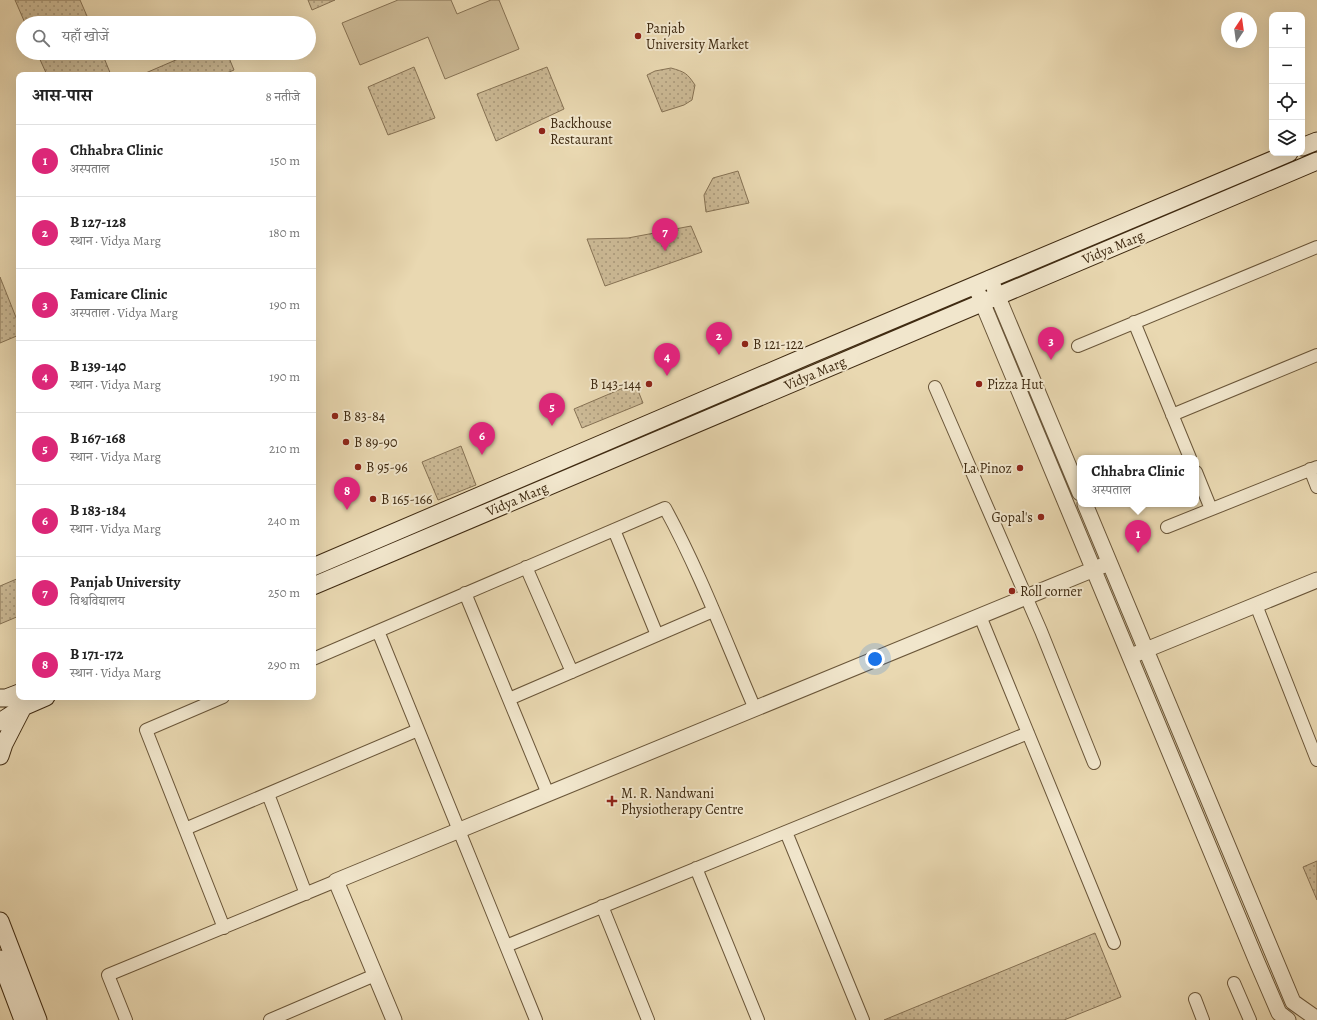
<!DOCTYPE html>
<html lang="hi">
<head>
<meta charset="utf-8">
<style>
	:root { --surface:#fff; --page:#f6f6f6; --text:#222; --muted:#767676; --line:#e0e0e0; --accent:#db2777 }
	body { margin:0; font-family:Alegreya,"Noto Serif Devanagari",serif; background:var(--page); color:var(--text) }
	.controls { position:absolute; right:12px; top:12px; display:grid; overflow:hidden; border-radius:8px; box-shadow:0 4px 16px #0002 }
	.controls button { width:36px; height:36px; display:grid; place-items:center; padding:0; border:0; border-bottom:1px solid var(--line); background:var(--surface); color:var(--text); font:20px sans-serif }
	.compass { position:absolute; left:1221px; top:12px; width:36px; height:36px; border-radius:50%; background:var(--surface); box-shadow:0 4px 16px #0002; rotate:13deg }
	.you { position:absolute; left:875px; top:659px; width:14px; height:14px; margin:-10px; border:3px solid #fff; border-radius:50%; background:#1a73e8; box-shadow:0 0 0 6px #1a73e833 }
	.badge { display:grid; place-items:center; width:26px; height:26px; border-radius:50%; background:var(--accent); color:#fff; font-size:13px; font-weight:700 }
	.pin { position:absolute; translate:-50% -33px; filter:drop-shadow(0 1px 2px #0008) }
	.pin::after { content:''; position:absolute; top:21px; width:14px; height:12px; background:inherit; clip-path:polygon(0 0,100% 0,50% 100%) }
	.popup { position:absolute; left:1077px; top:455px; width:122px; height:52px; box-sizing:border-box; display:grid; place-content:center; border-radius:8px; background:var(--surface); filter:drop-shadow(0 1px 3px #0005); font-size:13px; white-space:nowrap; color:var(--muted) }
	.popup b { font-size:15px; color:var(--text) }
	.popup::after { content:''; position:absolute; left:50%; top:100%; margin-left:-8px; border:8px solid transparent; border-top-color:var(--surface) }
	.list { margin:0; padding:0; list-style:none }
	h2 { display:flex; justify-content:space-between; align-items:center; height:52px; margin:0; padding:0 16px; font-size:17px }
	h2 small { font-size:13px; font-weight:400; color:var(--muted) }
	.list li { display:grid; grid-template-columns:26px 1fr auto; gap:12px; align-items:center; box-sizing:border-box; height:72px; padding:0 16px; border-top:1px solid var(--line) }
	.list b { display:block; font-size:15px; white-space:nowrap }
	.list p { margin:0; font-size:13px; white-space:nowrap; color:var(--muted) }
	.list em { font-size:13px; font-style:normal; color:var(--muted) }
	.icon { flex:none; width:22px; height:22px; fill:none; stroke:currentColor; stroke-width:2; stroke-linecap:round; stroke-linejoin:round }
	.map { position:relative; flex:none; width:1317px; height:1020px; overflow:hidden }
	.search { position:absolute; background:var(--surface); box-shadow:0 4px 16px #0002; left:16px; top:16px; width:300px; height:44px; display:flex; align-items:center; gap:10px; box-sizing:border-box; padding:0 14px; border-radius:22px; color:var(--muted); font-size:15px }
	.panel { position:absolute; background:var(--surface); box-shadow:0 4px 16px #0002; left:16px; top:72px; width:300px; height:628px; border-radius:8px }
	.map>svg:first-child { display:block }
	.grass { fill:url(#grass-dots); stroke:#867254 }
	.garden { fill:#ccba96; stroke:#867254 }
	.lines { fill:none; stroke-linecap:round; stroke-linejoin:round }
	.minor-casing { stroke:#6a5639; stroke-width:14 }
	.tertiary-casing { stroke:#6a5639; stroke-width:17 }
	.secondary-casing { stroke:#3f2a11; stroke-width:19 }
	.minor { stroke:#f1e6cc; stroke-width:12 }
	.tertiary { stroke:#f1e6cc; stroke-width:15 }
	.secondary { stroke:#f1e6cc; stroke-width:17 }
	.poi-dot { fill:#8f2418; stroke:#f1e6cc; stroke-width:1.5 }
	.labels { text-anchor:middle; stroke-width:4; stroke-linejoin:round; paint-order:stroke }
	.poi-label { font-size:14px; fill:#3f2a11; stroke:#f1e6cc; text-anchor:start }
	.street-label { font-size:14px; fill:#3f2a11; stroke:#f1e6cc }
</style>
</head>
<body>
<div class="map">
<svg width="1317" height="1020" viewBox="0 0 1317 1020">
	<defs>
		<pattern id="grass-dots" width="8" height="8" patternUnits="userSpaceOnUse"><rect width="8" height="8" fill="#ccba96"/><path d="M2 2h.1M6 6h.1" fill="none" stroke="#a79779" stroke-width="1.8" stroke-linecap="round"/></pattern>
	</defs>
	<rect width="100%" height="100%" fill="#e9d8b1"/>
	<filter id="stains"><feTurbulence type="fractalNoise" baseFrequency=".005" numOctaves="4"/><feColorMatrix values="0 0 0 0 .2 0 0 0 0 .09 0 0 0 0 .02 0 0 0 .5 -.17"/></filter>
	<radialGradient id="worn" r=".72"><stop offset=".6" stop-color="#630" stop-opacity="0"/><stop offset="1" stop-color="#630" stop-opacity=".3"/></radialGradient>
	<path class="grass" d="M15,0H80L90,23H25Z
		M308,0H335L312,10Z
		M37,53H102L111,75H47Z
		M192,53H227L234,70L222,75H141Z
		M414,67L435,118L388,135L368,87Z
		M547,67L564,109L496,141L477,94Z
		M671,68C685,72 687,73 695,85L692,100L684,105L662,112L647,75L655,71Z
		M738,171L749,203L706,212L704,195L713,178Z
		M691,226L702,252L605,286L587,239L628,238Z
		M0,277L19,325V335L0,343Z
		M635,383L643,403L582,428L574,409Z
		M461,446L476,485L438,500L422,462Z
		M19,578V616L0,624V586Z
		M1317,861V900L1303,867Z
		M1095,933L1121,997L1064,1020H884Z"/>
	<path class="garden" d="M398,0H451L457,14L491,0H499L519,49L445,79L428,37L360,65L342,23Z"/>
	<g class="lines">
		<defs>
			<path id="minor" d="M1134,322L1190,458
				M1078,346L1317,247
				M935,387L1041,631L1094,763
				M1172,415L1317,355
				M1310,469L1317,487
				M1196,472L1211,509
				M1167,527L1317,467
				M614,530L657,635
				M526,567L572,672
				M465,593L548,794
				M1256,605L1317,760
				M980,616L1114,943
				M378,631L536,1020
				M313,659L665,508C700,572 726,642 755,709
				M223,697L146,730L224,928
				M509,699L713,611
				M268,794L306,894
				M185,829L418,730
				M786,832L863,1020
				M696,868L758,1020
				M602,906L648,1020
				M506,946L1028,733
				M1234,983L1250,1020
				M1195,999L1203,1020
				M126,1020L108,975L336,881
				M270,1020L375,975"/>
			<path id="tertiary" d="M990,278L1080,493
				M975,285L1257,962L1279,1013L1288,1020
				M1085,504L1293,1002L1317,1019
				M1136,654L1317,580
				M394,1020L336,881L1109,563"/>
			<path id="secondary" d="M1302,147L1317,141
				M313,567L807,356L1289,153
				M313,586L1317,161
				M0,698H6L19,693
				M0,722L23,707L46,697
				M0,756L4,744L23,707
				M0,921L38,1020
				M0,959L23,1020"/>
		</defs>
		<use href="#minor" class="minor-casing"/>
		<use href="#tertiary" class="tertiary-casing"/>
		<use href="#secondary" class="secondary-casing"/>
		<use href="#minor" class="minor"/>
		<use href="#tertiary" class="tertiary"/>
		<use href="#secondary" class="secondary"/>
	</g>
	<g class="poi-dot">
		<circle cx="638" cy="36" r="4"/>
		<circle cx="542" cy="131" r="4"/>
		<circle cx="745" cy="344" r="4"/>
		<circle cx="649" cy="384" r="4"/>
		<circle cx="979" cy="384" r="4"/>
		<circle cx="335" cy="416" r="4"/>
		<circle cx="346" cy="442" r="4"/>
		<circle cx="358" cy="467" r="4"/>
		<circle cx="1020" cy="468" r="4"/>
		<circle cx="373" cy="499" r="4"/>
		<circle cx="1041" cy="517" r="4"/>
		<circle cx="1012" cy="591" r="4"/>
		<path d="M610 795h4v4h4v4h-4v4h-4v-4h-4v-4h4z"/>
	</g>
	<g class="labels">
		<g class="poi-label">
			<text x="646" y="33">Panjab<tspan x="646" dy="16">University Market</tspan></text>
			<text x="550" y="128">Backhouse<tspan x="550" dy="16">Restaurant</tspan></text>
			<text x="753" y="349">B 121-122</text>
			<text x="641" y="389" text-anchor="end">B 143-144</text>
			<text x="987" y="389">Pizza Hut</text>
			<text x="343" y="421">B 83-84</text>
			<text x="354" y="447">B 89-90</text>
			<text x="366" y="472">B 95-96</text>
			<text x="1012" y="473" text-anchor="end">La Pinoz</text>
			<text x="381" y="504">B 165-166</text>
			<text x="1033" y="522" text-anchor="end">Gopal's</text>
			<text x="1020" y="596">Roll corner</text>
			<text x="621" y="798">M. R. Nandwani<tspan x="621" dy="16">Physiotherapy Centre</tspan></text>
		</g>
		<g class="street-label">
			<text transform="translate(1113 247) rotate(-23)" y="5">Vidya Marg</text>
			<text transform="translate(815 373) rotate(-23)" y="5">Vidya Marg</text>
			<text transform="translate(517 499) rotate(-23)" y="5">Vidya Marg</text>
		</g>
	</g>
	<rect width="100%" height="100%" filter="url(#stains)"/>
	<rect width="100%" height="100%" fill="url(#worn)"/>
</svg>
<div class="controls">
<button>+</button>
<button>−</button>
<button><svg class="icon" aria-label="locate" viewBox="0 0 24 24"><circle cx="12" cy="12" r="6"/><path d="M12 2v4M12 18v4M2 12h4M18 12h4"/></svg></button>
<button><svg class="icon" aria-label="layers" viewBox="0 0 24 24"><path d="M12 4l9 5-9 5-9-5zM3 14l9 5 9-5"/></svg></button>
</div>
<svg class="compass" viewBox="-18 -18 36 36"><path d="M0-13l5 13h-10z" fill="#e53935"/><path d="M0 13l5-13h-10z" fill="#767676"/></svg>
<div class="you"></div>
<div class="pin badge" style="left:1138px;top:553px">1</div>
<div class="popup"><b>Chhabra Clinic</b>अस्पताल</div>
<div class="pin badge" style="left:719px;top:355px">2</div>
<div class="pin badge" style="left:1051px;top:360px">3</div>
<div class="pin badge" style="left:667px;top:376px">4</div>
<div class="pin badge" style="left:552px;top:426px">5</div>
<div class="pin badge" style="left:482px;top:455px">6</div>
<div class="pin badge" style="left:665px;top:251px">7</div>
<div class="pin badge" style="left:347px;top:510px">8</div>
<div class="search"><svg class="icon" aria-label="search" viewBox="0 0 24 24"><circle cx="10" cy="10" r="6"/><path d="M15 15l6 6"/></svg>यहाँ खोजें</div>
<section class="panel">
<h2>आस-पास<small>8 नतीजे</small></h2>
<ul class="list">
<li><span class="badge">1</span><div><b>Chhabra Clinic</b><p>अस्पताल</p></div><em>150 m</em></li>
<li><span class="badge">2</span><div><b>B 127-128</b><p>स्थान · Vidya Marg</p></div><em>180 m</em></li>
<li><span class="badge">3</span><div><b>Famicare Clinic</b><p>अस्पताल · Vidya Marg</p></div><em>190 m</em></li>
<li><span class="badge">4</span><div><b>B 139-140</b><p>स्थान · Vidya Marg</p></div><em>190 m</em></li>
<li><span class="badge">5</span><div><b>B 167-168</b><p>स्थान · Vidya Marg</p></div><em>210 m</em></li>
<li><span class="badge">6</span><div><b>B 183-184</b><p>स्थान · Vidya Marg</p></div><em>240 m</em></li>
<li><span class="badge">7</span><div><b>Panjab University</b><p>विश्वविद्यालय</p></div><em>250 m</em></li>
<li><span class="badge">8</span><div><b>B 171-172</b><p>स्थान · Vidya Marg</p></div><em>290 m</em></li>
</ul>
</section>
</div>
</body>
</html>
